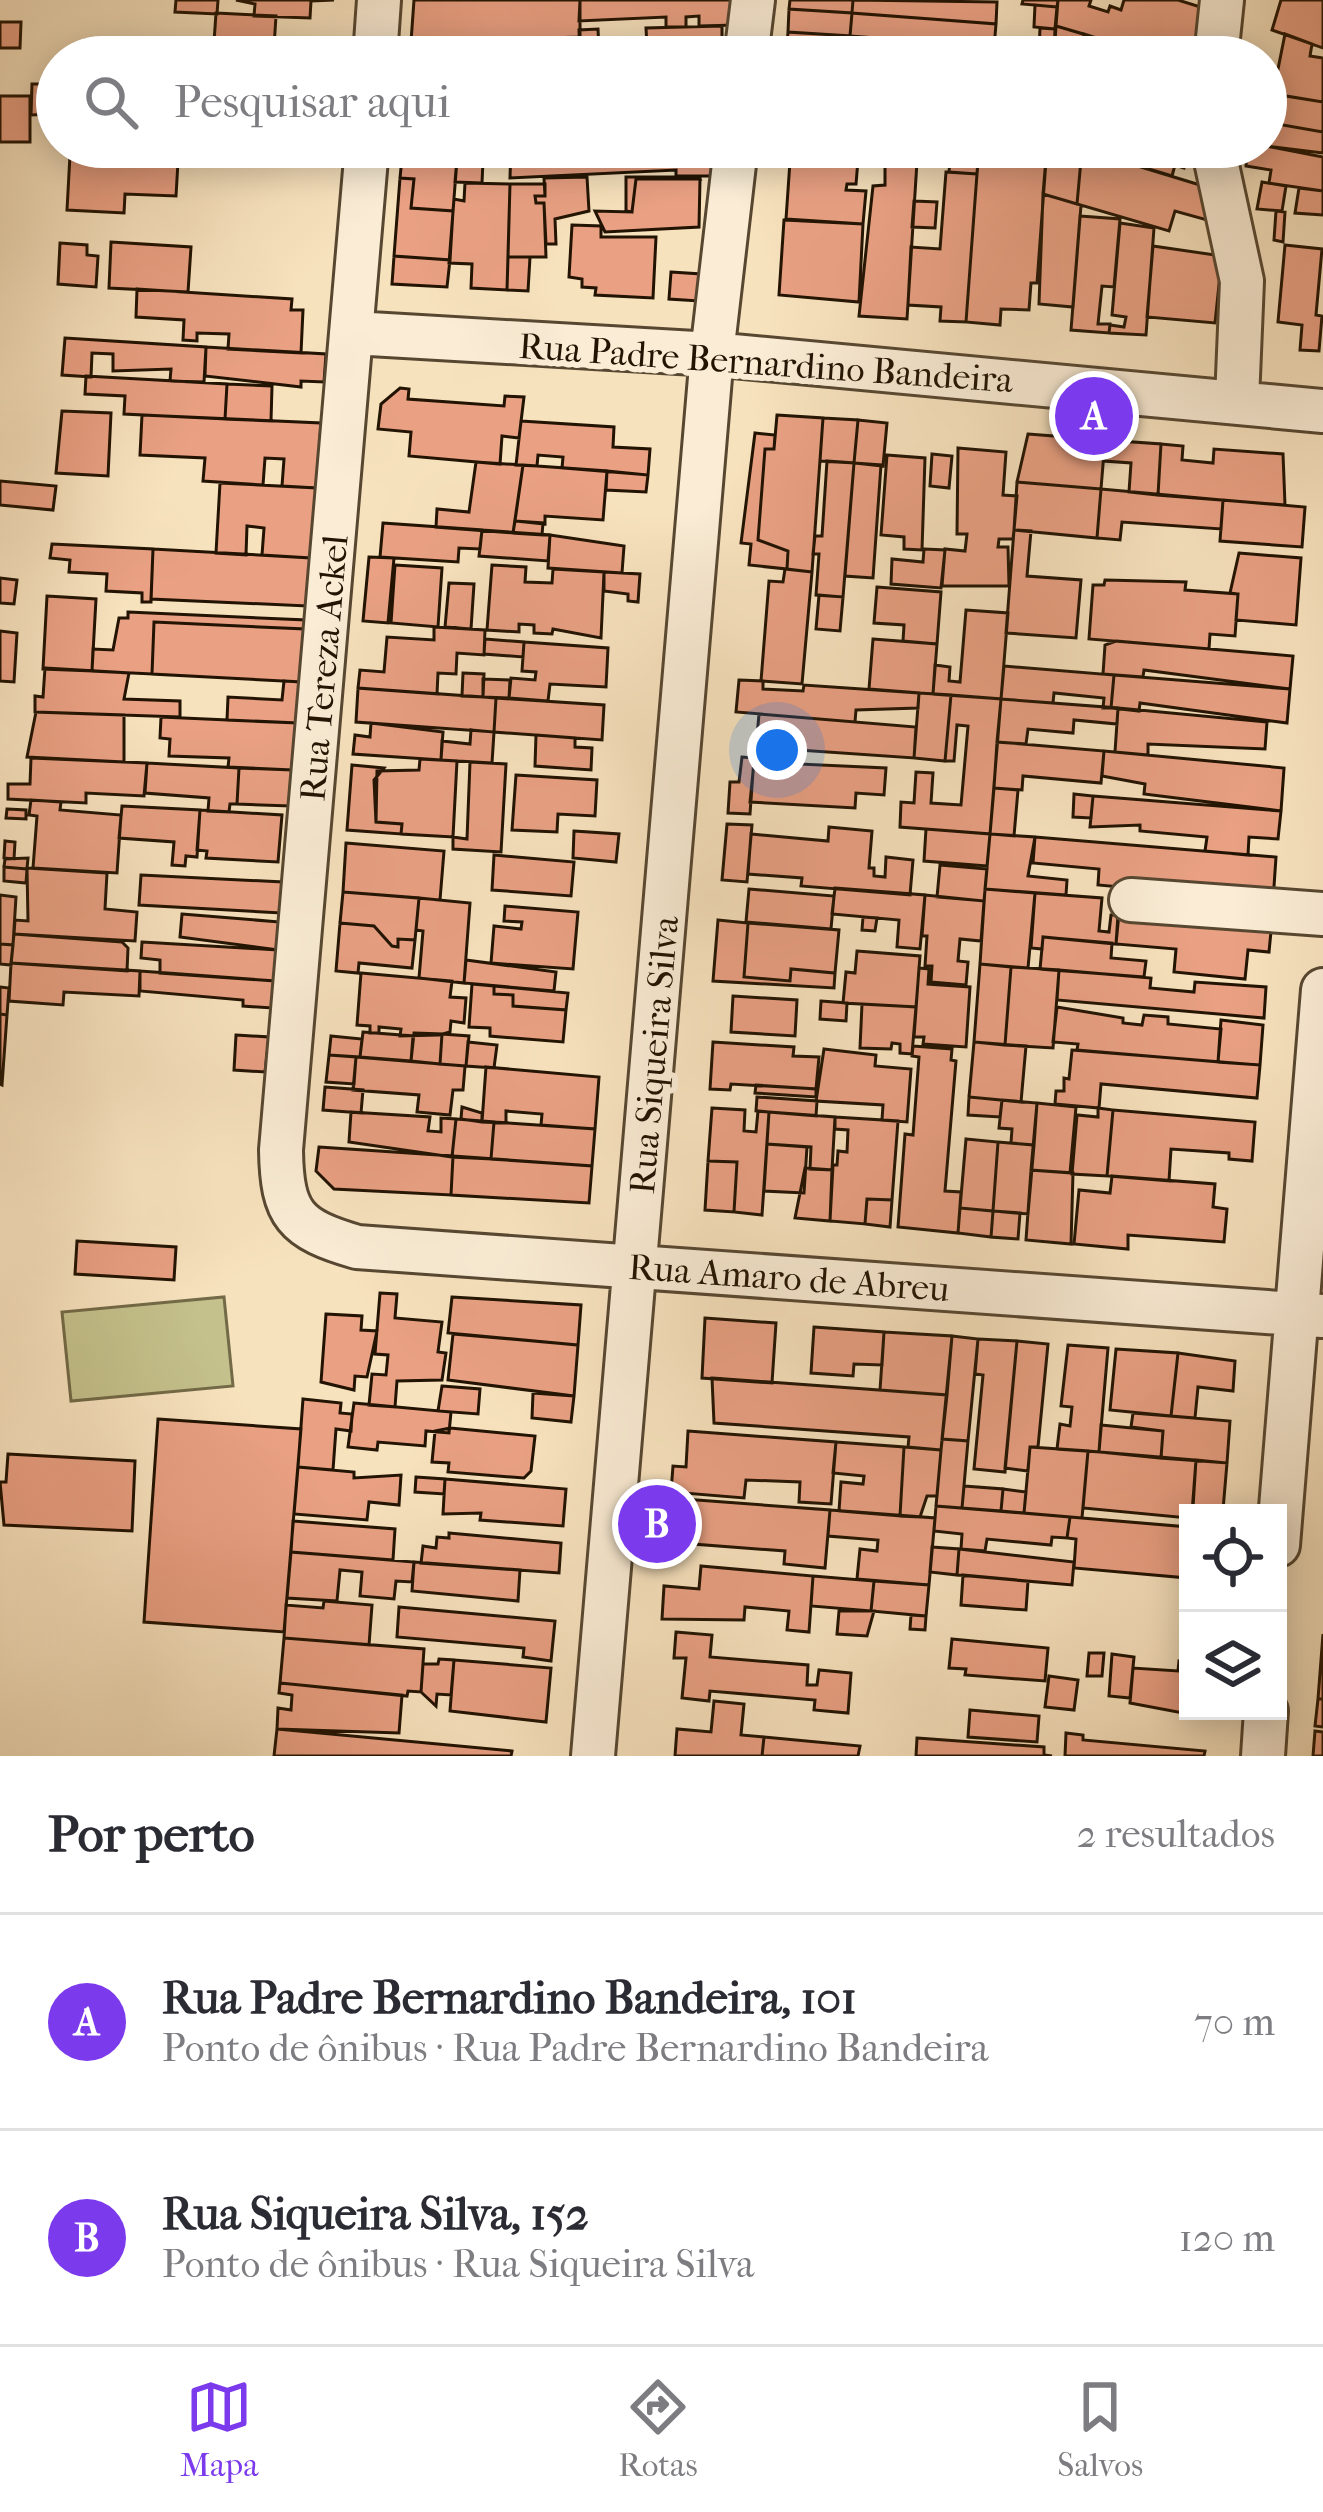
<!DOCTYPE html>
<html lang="pt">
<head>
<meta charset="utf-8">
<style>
	:root { --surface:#fff; --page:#f2f2f3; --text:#2b2b33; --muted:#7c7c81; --line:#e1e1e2; --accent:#7c3aed }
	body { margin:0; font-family:"IM FELL French Canon",serif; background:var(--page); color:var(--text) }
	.controls { position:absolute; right:36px; bottom:36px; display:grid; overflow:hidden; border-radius:0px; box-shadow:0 6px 30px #0003 }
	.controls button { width:108px; height:108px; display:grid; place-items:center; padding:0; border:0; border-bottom:3px solid var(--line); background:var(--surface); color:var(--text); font:60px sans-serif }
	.you { position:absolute; left:777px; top:750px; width:42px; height:42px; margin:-30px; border:9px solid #fff; border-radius:50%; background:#1a73e8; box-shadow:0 0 0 18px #1a73e833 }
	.badge { display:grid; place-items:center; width:78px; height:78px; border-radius:50%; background:var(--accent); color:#fff; font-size:39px; font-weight:700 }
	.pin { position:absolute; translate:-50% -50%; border:6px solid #fff; box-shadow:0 3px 12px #0006 }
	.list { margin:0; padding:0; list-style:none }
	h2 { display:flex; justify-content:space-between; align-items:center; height:156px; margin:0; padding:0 48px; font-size:51px }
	h2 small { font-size:39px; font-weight:400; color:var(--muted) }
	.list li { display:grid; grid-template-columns:78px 1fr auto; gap:36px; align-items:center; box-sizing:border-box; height:216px; padding:0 48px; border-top:3px solid var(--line) }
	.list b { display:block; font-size:45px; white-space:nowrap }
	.list p { margin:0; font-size:39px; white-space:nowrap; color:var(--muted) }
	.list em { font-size:39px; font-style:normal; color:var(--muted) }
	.icon { flex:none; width:66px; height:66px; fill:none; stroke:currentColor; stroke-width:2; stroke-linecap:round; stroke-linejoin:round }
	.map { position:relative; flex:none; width:1323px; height:1756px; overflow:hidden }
	.search { position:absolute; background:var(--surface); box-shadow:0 6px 30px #0003; left:36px; right:36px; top:36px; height:132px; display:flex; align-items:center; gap:30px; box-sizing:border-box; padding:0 42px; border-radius:66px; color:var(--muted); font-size:45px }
	.sheet { height:588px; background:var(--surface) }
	nav { display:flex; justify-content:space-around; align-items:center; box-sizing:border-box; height:168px; border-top:3px solid var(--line); background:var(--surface); font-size:33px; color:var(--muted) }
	nav a { display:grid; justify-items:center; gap:6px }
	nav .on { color:var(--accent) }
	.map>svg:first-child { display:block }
	.green { fill:#c4c18c; stroke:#736a47; stroke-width:3 }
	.building { fill:#e9a083; stroke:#221302; stroke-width:3 }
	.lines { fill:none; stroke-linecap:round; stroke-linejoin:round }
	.minor-casing { stroke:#574731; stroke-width:48 }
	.minor { stroke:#faecd5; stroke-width:42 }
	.labels { text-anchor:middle; stroke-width:12; stroke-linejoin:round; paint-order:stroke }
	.street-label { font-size:36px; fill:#221302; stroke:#faecd5 }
</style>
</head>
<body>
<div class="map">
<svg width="1323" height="1756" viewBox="0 0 1323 1756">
	<rect width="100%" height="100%" fill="#f7e2be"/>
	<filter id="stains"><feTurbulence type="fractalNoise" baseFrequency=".00167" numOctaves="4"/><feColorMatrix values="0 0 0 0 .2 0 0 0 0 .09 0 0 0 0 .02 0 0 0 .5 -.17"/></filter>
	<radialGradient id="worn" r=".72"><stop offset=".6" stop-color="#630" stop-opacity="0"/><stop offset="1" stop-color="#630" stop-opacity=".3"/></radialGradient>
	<path class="green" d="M224,1297L233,1386L71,1401L62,1312Z"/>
	<path class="building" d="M176,0H218L217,14L175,12Z
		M236,0H334L311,1L310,18L254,16L255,4Z
		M414,0H580V37L411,42Z
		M580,0H739L737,25L699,26V16L686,17V27H666V17L579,21Z
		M790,0H853L852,13L789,9Z
		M853,0L997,2L996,24L852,13Z
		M1023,0H1058L1057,7L1022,4Z
		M1058,0H1091L1089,6L1108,12L1110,6L1121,10L1124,0H1178L1207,9L1203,57H1159L1056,26Z
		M1281,0H1323V48L1272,30Z
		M1035,5L1057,7L1055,29L1034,27Z
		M789,9L852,13L850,36L788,32Z
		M216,13L276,16L274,47L257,46V57H213Z
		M852,13L996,24L994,48L850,36Z
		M0,22H21L20,48H0Z
		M722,26V45H736L735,57H580L579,30L598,29L599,49L647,47L646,28Z
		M1056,26L1084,34L1082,57H1054Z
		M1040,28L1055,29L1054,53L1039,51Z
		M788,32L850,36L848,57H786Z
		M1084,34L1121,46L1118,57L1083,49Z
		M1285,34L1312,44L1310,56L1323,58V102L1273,94Z
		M850,36L981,46L980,57H848Z
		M580,37V57H410L411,42Z
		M85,40L213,51V57H82Z
		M257,46L343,51V57H257Z
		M1121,46L1159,57H1118Z
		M32,84H57L54,114L31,115Z
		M1268,93L1323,102V132L1266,122Z
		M0,96H30V142H0Z
		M1266,122L1323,132V153L1266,146Z
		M1266,146L1323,157V191L1269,183L1271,170L1246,166L1247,147Z
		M135,147H159V161L178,162L176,196L125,194L124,213L67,210L70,155L134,159Z
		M403,147H458L453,211L411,208L414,179L400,178Z
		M458,147H511V163L483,161L482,183L455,182Z
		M511,147H729L727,176H676V170L510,178Z
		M791,147H851V159L858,160L856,184H847L846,190L866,191L863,224L786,219Z
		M890,147H918L917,162L889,160Z
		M979,147H1047L1037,283H1031L1029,310L1001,309L1000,325L966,322Z
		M1047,147L1082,149L1077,204L1043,194Z
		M1078,147H1109L1106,156Z
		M1109,147H1190L1184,168L1175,165L1172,176L1106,156Z
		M951,149L979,152L977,174L949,172Z
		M1082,149L1200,185L1207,220L1175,211L1169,231L1077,204Z
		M885,160L917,162L907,319L859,316L873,186L885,185Z
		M946,172L977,174L966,322L940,321L941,307L908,305L911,247L940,249Z
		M587,177L589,211L555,219L556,244H546L544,203H536L535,196H545L544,178Z
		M626,177H699L700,179H636L632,212L626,211Z
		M400,178L414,179L411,208L453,211L450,260L394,256Z
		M636,179H700L699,227L605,232L595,211L632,212Z
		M1262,182L1286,186L1282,211L1257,209Z
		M465,183L510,184L507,290L471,288L472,264L449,263L454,199L464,201Z
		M510,184H545V196H535L536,203H544L546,257H508Z
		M1299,188L1323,191V215L1295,213Z
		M1043,194L1081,205L1073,307L1039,304Z
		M914,201L937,202L935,228L912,227Z
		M1276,211L1285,212L1283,242L1274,240Z
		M1080,216L1120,219L1114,287L1102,286L1098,324H1110L1109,333L1071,330Z
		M784,220L863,224L859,302L779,295Z
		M1120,223L1154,228L1146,335L1109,333L1110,325L1124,327L1126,317L1112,315Z
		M572,225L601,226V237H656L653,298L595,295L596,288L582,287V279L569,277Z
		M111,242L191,247L188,292L109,288Z
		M60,243L87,245V255L98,256L96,287L58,284Z
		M1285,245L1322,249L1316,315L1322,316L1319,351L1300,350L1302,325L1278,322Z
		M1153,246L1222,256L1215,323L1147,317Z
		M394,256L450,260L447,287L392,284Z
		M508,257H530L528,291L507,290Z
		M671,272L701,274L699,301L669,299Z
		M137,289L292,299L291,310H303L301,353L228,349L229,334L197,333V341L183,340L184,320L136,317Z
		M65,338L206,347L204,382L170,381L171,369L113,371V354L92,353L91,377L62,375Z
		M206,347L326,354L324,382L301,381V387L205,376Z
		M86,376L227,384L225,419L124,414L125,396L85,394Z
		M227,384L272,386L271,421L225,419Z
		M400,388L409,389L408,399L504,406L505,396L524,397L519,438L502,436L500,464L409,456L411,432L378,429L381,404Z
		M62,411L111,413L108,476L56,473Z
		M142,415L321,423L317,488L282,486L284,459L265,458L263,485L203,481L205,458L140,455Z
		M777,415L823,418L812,572L787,569L788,551L758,540L765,449H774Z
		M823,418L858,420L854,463L820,461Z
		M858,420L887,423L883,466L854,463Z
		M521,421L614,427L613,447L650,449L648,475L562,468L563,457L538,455L537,466L516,465Z
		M755,433L775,435L774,449H765L758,540L788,551L787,569L749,565L751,544L741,543Z
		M1028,434L1105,440L1101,489L1017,482Z
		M1105,440L1161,444L1158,495L1129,492L1131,463L1104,461Z
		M1161,444L1183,446L1182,460L1213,463L1214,449L1283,454L1285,505L1158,495Z
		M958,448L1006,452L1003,495L1017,496L1014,530L1013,539H999L998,547H1008L1009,586H942L945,549L965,551L967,534H957Z
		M932,454L952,456L949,488L930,486Z
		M887,455L925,458L922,550L904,549V537L881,535Z
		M827,461L854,463L843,597L816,595L819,554H813L815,536H822Z
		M476,462L523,465L513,533L436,527L437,509L469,512Z
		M854,463L881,465L873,578L845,576Z
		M523,465L607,471L603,520L545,516V524L515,521Z
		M607,471L648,475L646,492L606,490Z
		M0,481L56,486L53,510L0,505Z
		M1017,482L1101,489L1097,538L1014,530Z
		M220,483L317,488L311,558L262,555L264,528L247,526L246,555L216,553Z
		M1101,489L1223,500L1221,529L1122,522L1120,540L1097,538Z
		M1223,500L1305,507L1302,547L1220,541Z
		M515,521L543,523L542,535L513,533Z
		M383,523L482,530L480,549L459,548L458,562L380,557Z
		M482,530L550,535L548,561L479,556Z
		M1014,530L1031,531L1027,576L1081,580L1076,638L1006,633Z
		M550,535L624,546L622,573L548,568Z
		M52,544L153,549L151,602H142V593L106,591L107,574L69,572L70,560L50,558Z
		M153,549L311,558L307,606L151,599Z
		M924,549L945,550L941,588L891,584L892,559L923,562Z
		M1239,553L1301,558L1296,625L1236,620L1238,594L1230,593Z
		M369,557L394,558L388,623L363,621Z
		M395,565L442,568L438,627L391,623Z
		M492,565L526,567L525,582L552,583L553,569L604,572L601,638L553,629L552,634L534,633V625L519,624V632L487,630Z
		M785,569L812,572L802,684L761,681L769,581L783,582Z
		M604,572L640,574L638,602L628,601V594L604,591Z
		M0,578L17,580L14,604L0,603Z
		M1105,580L1186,582L1185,590L1238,594L1235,636L1210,634L1209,649L1089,639L1093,585H1104Z
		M449,583L474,584L471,629L445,627Z
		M877,587L941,592L937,644L903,641L904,625L874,623Z
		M819,595L843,597L840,631L816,629Z
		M47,596L96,599L92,671L43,669Z
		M966,610L1008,613L1001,699L933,694L935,665L950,667L949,681L960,682Z
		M128,612L306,620L305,629L154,622L152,674L92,671L93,649L113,650L119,618H128Z
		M154,622L305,629L301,682L152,674Z
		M434,627L485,630L484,655L457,653L456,674L438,673L437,694L358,688L360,670L384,672L387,637L434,640Z
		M0,631L17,633L14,682L0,681Z
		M485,639L524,642L523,657L484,654Z
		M873,639L937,644L933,694L869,689Z
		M1116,641L1293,656L1290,689L1144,670L1143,677L1103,674L1105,645Z
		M524,642L608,648L606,687L550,684L548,701L509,698L511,678L535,680L536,672L522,671Z
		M1004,666L1114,675L1111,708H1103L1104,698L1054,693L1053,703L1001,699Z
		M45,668L129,673L124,699L180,701V717L35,712V696L43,697Z
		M463,673L484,674L483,697L462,696Z
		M1114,675L1290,689L1287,723L1140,703L1139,711L1111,708Z
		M483,679L510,680L509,698L483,697Z
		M739,680L763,681V689L803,691L804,685L919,693L918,708L856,710L855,722L736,712Z
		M284,681L301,682L297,723L227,720L228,697L282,700Z
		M358,688L496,698L494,732L356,722Z
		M919,693L951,695L945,761L914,758Z
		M951,695L1001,699L990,834L900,827L901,802L914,803L916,772L933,773L931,803L961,805L968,726L957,725L954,761H945Z
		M496,698L604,705L602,740L494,732Z
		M1001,699L1118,708L1117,724L1074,720L1073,733L1028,729L1026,744L997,742Z
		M1118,708L1267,722L1265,749L1148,744V755L1115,752Z
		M36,712L124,715V762L27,757Z
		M759,714L916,727L914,758L756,747Z
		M161,717L297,723L293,770L228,767L229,758L169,756L170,739L160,738Z
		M371,723L443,732L441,760L353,754L355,735L370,737Z
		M471,730L494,732L492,763L441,760L442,741L470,744Z
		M536,735L575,738V747L592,748L591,770L535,766Z
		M997,742L1104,751L1101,783L1023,776L1022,790L994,788Z
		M1104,751L1284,768L1281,811L1144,794L1145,784L1102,776Z
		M742,757L754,758L750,814L728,813L730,782H739Z
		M31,758L147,763L144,796L86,793V803L8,799V784H30Z
		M420,759L457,761L453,837L401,834L402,824L376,822L377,771L419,770Z
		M470,762L506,764L501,852L453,849V837L467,839Z
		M754,762L886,768L884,795L856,793L855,808L750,802Z
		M147,763L239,768L237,804H230L229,812L208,811L209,798L145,793Z
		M352,765L384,768L374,780L376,822L402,824L401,834L347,830Z
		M239,768L293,770L290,806L237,804Z
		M516,775L597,780L595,816L558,814L557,832L512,830Z
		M994,788L1018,790L1014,836L990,834Z
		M1074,794L1093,796L1091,818L1073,817Z
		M1093,796L1281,811L1278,839L1249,837L1248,855L1205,851L1207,837L1140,831V825L1090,827Z
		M31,800L61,802L60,810L121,815L117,873L33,868L37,816L29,815Z
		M122,806L200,810L197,857L186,856L185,866L172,865L174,842L119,838Z
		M7,809L26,810V819L6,818Z
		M200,810L282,815L278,862L206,858L207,851L197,850Z
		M727,824L752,825L747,882L722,880Z
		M829,827L872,831L869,868H874V876L885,877L886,857L913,860L910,895L801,886L802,878L748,874L751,834L828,841Z
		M926,829L990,834L987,866L924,861Z
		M574,831L619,834L616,862L573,858Z
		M990,834L1035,837L1028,876L1067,880L1066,895L985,889Z
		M1035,837L1276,857L1273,901L1098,885L1099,869L1033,863Z
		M5,841L15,842L14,859L4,858Z
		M346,843L444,851L440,900L343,892Z
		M494,855L574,862L571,896L492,890Z
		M28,858L27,869L4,867L5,859Z
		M940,865L987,869L984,901L937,897Z
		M4,867L27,869L26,883L4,881Z
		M27,868L107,873L105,909L137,912L135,941L14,934L15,920L28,921Z
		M141,875L283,882L281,913L139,905Z
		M835,888L925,895L920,949L897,947L899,920L832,914Z
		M749,889L834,896L831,929L746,922Z
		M985,889L1035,893L1028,968L980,964Z
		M343,892L419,898L415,940L398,939V947L392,946L374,926L340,923Z
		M1035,893L1102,898L1099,931L1109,932L1111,915H1118L1116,944L1043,937L1042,949L1031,948Z
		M0,895L16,897L13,945L0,944Z
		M925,895L984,901L981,941L960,939L958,961L968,962L966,985L931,982L932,966H925L927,936H922Z
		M419,898L470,903L464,983L419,978L423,931L416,930Z
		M505,906L578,912L573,969L491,963L494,926L521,929L522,922L504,921Z
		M1119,913L1272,921L1269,952L1248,950L1245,979L1174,972L1176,949L1116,944Z
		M182,914L280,922L278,950L180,937Z
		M863,917L877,918L875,931L862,930Z
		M718,920L748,923L744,977L790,981L791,969L835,973L834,988L713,981Z
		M340,923L374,926L392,946L398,947V939L415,940L412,968L359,963L358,973L336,971Z
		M748,923L839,930L835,973L791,969L790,981L744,977Z
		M14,934L122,942L128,948L127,971L11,963Z
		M1043,937L1112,943L1111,958L1146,961L1144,977L1040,969Z
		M142,942L278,950L275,981L160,973V960L141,958Z
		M0,944L13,945L11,965L0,964Z
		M857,951L920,956L916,1007L843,1003L846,972L855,973Z
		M466,960L556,972L554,991L464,983Z
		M11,963L140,971L139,996L64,992L63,1005L9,1001Z
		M980,964L1011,967L1005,1045L974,1042Z
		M1011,967L1059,970L1053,1048L1005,1045Z
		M919,968L929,969L928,984L970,987L966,1047L923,1044L924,1037H914Z
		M1059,970L1151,978L1150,988L1194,992L1195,982L1266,987L1264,1018L1057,1000Z
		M140,971L275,981L272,1008L243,1006V1000L140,991Z
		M361,973L452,981L450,997L466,998L464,1023L451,1021L450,1032L439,1035L400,1036L401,1029L379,1027V1033H370V1026L357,1025Z
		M472,984L494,986V994L513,995V1006L566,1010L563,1042L490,1036V1028L469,1027Z
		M494,986L568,993L566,1010L513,1006V995L494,994Z
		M0,987L9,988L7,1015L0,1014Z
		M733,996L797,1000L795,1036L731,1032Z
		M821,1001L847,1003L846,1021L820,1019Z
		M862,1004L916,1007L912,1054L900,1053V1044L892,1043L891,1049L860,1048Z
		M1057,1007L1123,1018V1023L1142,1025L1144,1015L1168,1017V1024L1221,1029L1218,1062L1077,1050L1078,1044L1053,1042Z
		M0,1014L7,1015L2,1085L0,1084Z
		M1221,1020L1263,1025L1260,1065L1218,1062Z
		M363,1032L413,1036L411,1061L360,1057Z
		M414,1033L442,1034L440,1064L411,1061Z
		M442,1034L469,1036L466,1066L440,1064Z
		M236,1035L269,1037L265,1072L234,1070Z
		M331,1036L362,1039L360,1057L329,1055Z
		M468,1042L497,1045L494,1068L466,1066Z
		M713,1042L794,1047L793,1056L819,1057L816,1089L731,1084L730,1090L710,1089Z
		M974,1042L1026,1046L1021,1102L969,1097Z
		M913,1046L952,1049L951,1060L956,1061L945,1191L961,1192L958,1233L898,1227L905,1134L913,1135L919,1057L912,1056Z
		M824,1049L876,1055L875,1066L911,1069L907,1122L882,1120L883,1105L816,1101Z
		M1072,1050L1260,1065L1257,1098L1101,1084L1099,1108L1055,1104L1056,1091H1064V1078L1069,1079Z
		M329,1055L356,1057L354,1084L326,1082Z
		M356,1057L465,1066L463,1090H453L450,1115L417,1112L419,1095L353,1090Z
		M486,1067L599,1077L595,1129L541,1125L542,1114L506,1111V1123L482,1122Z
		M756,1085L816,1089V1097L755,1093Z
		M325,1087L363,1090L361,1113L323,1110Z
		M757,1097L817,1101L816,1116L756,1111Z
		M969,1097L1002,1100L1000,1117L968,1115Z
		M1002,1100L1037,1103L1034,1145L1011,1143L1012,1129L999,1128Z
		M1037,1103L1076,1107L1070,1173L1031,1170Z
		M462,1107L482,1113V1122L461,1119Z
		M712,1108L745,1110L744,1131L756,1132L758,1111L769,1112L762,1215L734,1212L737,1162L708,1161Z
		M1098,1108L1113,1110L1107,1176L1072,1174L1077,1115L1098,1117Z
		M1113,1110L1255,1122L1252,1161L1229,1159V1153L1171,1149L1169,1181L1107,1176Z
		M351,1112L430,1117L428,1131L441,1132V1118L456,1119L452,1157L349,1142Z
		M769,1112L835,1117L832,1170L810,1169L811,1147L767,1144Z
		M835,1117L898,1121L892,1200L867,1199L865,1224L830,1221L833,1165H837L838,1151L847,1152L848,1130L835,1129Z
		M456,1119L494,1122L491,1159L452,1157Z
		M494,1122L595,1129L592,1166L491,1159Z
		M966,1139L998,1142L993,1211L960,1208Z
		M998,1142L1034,1145L1028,1214L993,1211Z
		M767,1144L807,1147L804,1193L764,1191Z
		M319,1147L453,1156L451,1195L334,1189L316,1171Z
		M453,1156L592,1166L589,1203L451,1195Z
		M708,1161L737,1162L734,1212L705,1210Z
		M805,1168L832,1170L830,1221L795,1218Z
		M1031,1170L1073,1173L1071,1244L1026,1240Z
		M1112,1176L1215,1184L1213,1207L1227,1209L1224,1242L1128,1235V1249L1074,1244L1079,1190L1110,1193Z
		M867,1199L892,1200L890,1227L865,1224Z
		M960,1208L993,1211L991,1237L958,1233Z
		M993,1211L1020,1213L1018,1239L991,1237Z
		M77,1241L176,1247L174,1280L75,1274Z
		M380,1293L397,1294L395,1318L442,1322L438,1352L446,1353L442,1380L397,1381L395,1407L369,1405L372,1374L386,1375L388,1355L375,1354Z
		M452,1297L581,1305L578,1345L448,1333Z
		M326,1314L362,1316L361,1330L377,1331L367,1377L355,1376L354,1390L321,1382Z
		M705,1318L776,1323L772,1383L702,1378Z
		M814,1327L884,1332L882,1365L854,1364L853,1376L811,1373Z
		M884,1332L952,1336L947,1395L880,1390Z
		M453,1334L578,1345L574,1396L448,1380Z
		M952,1336L978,1339L968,1441L942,1439Z
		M978,1339L1017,1341L1005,1472L974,1469L983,1375L975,1374Z
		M1017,1341L1048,1344L1038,1447H1030L1028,1471L1005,1468Z
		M1068,1345L1108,1348L1099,1452L1057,1449L1060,1424L1070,1426L1072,1407L1061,1406Z
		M1116,1349L1178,1353L1171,1416L1110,1410Z
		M1178,1353L1235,1361L1233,1391L1198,1387L1195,1418L1171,1416Z
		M712,1378L947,1395L941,1450L908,1447L909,1437L714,1423Z
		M442,1386L480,1389L478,1414L438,1411Z
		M533,1393L574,1396L571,1422L532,1418Z
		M303,1399L341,1403L340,1413L352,1414L351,1431L336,1429L333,1470L298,1467Z
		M354,1403L451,1412L449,1433L426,1431L425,1446L378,1442L377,1450L348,1447Z
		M1133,1413L1230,1421L1227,1463L1161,1458L1163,1431L1131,1427Z
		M158,1419L301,1429L284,1632L144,1622Z
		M1101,1425L1163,1431L1161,1458L1099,1452Z
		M450,1428L535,1436L531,1471L524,1478L448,1472L449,1463L432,1462L435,1431Z
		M688,1431L836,1442L831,1504L799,1502L800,1482L746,1480L744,1498L671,1492L673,1466L686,1467Z
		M942,1439L968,1441L962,1508L936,1506Z
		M836,1442L904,1447L900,1516L839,1511L841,1482L863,1484L864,1476L833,1473Z
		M904,1447L941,1450L937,1496H927L920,1517L900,1516Z
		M1030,1447L1088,1451L1082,1518L1024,1513Z
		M1088,1451L1196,1460L1192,1513L1188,1518L1083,1508Z
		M8,1454L135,1461L132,1531L4,1525L0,1482H6Z
		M1196,1460L1227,1463L1223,1510L1193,1507Z
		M298,1467L354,1472V1478L401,1475L399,1505L369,1502L367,1520L294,1514Z
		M416,1477L445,1479L444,1494L415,1492Z
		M445,1479L566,1489L563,1526L480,1520L481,1513L443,1514Z
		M964,1486L1003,1489L1001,1511L962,1508Z
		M1003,1489L1026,1492L1024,1513L1001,1511Z
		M670,1498L830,1510L825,1568L784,1564L785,1551L667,1542Z
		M936,1506L1070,1517L1067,1538L1052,1537L1051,1545L987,1539L985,1551L961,1549L962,1534L934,1531Z
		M830,1510L935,1518L929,1585L857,1579L860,1549L877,1551L878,1540L828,1536Z
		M1070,1517L1188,1527V1578L1074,1568L1076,1539L1067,1538Z
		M293,1521L395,1529L393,1560L291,1552Z
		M449,1533L561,1543L559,1573L421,1563L423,1546L436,1548L437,1537L449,1538Z
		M932,1547L959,1549L957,1575L930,1572Z
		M959,1549L1074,1562L1072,1585L957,1575Z
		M291,1552L414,1562L412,1582L396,1581L394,1599L360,1596L362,1572L340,1570L337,1601L287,1598Z
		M414,1562L520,1570L518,1601L412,1591Z
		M701,1566L813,1576L809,1632L787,1630L789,1611L745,1607L744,1620L662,1619L664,1586L699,1589Z
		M963,1575L1028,1581L1026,1610L961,1605Z
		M813,1576L874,1581L871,1611L811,1606Z
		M874,1581L929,1585L926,1616L871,1611Z
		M324,1601L372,1605L369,1645L284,1638L286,1605L323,1608Z
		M399,1607L555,1621L551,1661L523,1657L524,1648L397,1637Z
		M839,1611H874L867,1636L837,1634Z
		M911,1615L926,1616L925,1630L910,1629Z
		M676,1632L712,1635L710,1657L808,1665L807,1685H817L819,1670L851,1673L848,1713L814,1710L815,1700L710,1691L709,1701L682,1698L686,1658H674Z
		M1323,1634V1699H1318Z
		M284,1638L424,1649L421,1692L408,1691L407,1696L280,1683Z
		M952,1639L1048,1648L1045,1681L965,1675L966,1669L949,1668Z
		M1089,1653H1104L1102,1676H1087Z
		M1112,1654L1134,1657L1130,1698L1109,1696Z
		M439,1659L454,1660L451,1695L437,1694L436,1706L421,1692L423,1664H438Z
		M454,1660L551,1668L546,1722L450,1711Z
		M1179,1661L1188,1662L1183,1713L1130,1703L1133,1668L1178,1671Z
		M1049,1676L1078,1680L1074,1710L1045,1707Z
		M280,1683L402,1695L399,1733L277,1729L278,1708L291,1710L292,1695L279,1693Z
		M1318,1699H1323V1727L1315,1726Z
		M714,1701L744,1704L741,1735L764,1737L762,1756H675L677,1729L711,1732Z
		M970,1710L1039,1716L1037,1742L968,1737Z
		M277,1729L512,1751L511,1756H274Z
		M1315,1731L1323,1732V1756H1313Z
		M1066,1733L1083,1735V1740L1205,1751L1204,1756H1065Z
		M764,1737L860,1746L858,1756H762Z
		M917,1738L1044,1747V1755L1052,1756H916Z"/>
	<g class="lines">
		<defs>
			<path id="minor" d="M375,57L379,0
				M746,57L753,0
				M1216,57L1222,0
				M367,147L281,1150C282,1215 295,1229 357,1247L1323,1316
				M1213,147L1242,281L1237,400
				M353,333L712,354L1323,411
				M1131,900L1323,914
				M1278,1545L1323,990
				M593,1756L712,354L736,147
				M1263,1756L1266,1711"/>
		</defs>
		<use href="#minor" class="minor-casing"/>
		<use href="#minor" class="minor"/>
	</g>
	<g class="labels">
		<g class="street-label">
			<text transform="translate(766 362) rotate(4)" y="13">Rua Padre Bernardino Bandeira</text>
			<text transform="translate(323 668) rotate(-85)" y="13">Rua Tereza Ackel</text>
			<text transform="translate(653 1055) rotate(-85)" y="13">Rua Siqueira Silva</text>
			<text transform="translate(789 1277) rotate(4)" y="13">Rua Amaro de Abreu</text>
		</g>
	</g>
	<rect width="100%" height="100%" filter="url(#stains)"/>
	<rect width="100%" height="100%" fill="url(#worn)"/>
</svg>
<div class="controls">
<button><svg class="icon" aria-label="locate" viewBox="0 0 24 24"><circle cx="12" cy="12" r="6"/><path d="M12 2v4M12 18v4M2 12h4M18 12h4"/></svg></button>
<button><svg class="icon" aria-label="layers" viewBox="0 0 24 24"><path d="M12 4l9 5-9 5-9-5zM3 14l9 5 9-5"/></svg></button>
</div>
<div class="you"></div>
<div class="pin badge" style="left:1094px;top:416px">A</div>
<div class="pin badge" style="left:657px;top:1524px">B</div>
<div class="search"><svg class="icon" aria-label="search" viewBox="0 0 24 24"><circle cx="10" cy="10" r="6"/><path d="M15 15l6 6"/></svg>Pesquisar aqui</div>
</div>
<section class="sheet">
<h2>Por perto<small>2 resultados</small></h2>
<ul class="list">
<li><span class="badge">A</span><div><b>Rua Padre Bernardino Bandeira, 101</b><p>Ponto de ônibus · Rua Padre Bernardino Bandeira</p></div><em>70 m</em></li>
<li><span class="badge">B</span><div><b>Rua Siqueira Silva, 152</b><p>Ponto de ônibus · Rua Siqueira Silva</p></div><em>120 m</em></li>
</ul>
</section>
<nav>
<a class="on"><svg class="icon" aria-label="map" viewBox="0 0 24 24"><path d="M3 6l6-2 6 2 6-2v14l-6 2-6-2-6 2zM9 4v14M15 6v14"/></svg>Mapa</a>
<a><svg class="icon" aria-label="directions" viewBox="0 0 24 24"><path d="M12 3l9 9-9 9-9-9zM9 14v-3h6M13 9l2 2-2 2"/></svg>Rotas</a>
<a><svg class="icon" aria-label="saved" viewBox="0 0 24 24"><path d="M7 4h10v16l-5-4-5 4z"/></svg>Salvos</a>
</nav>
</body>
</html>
